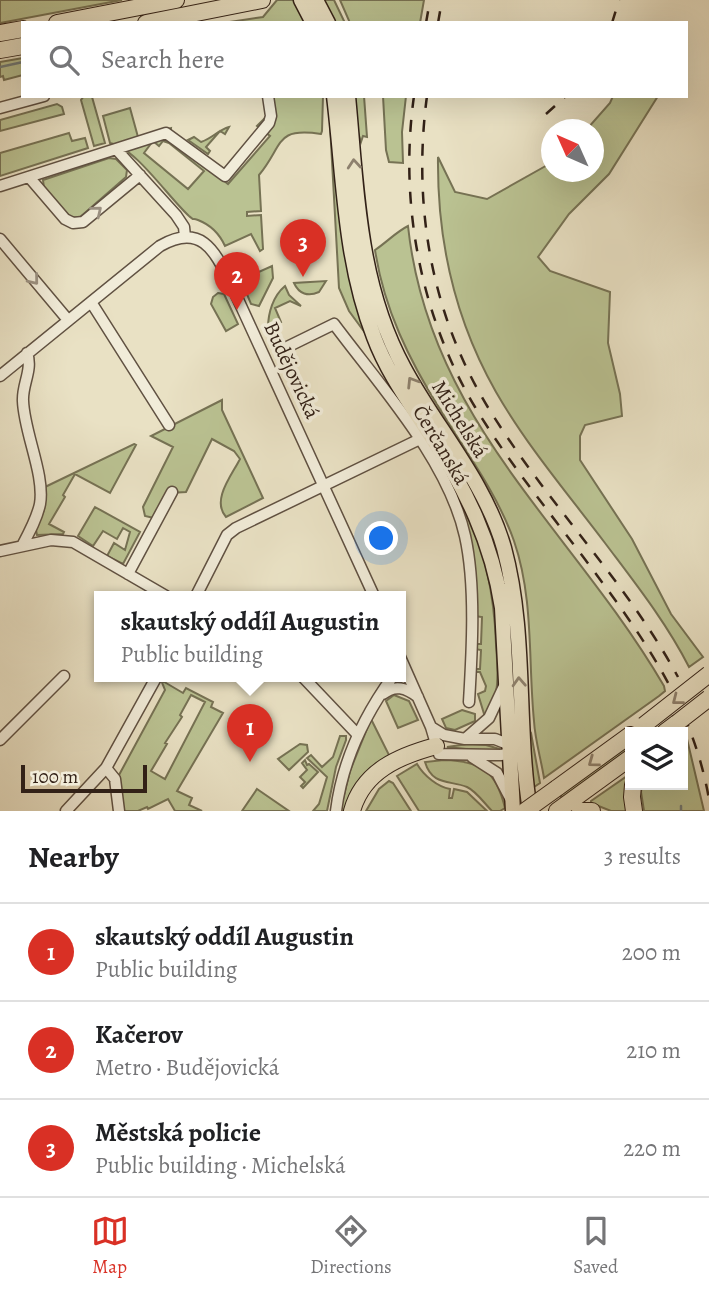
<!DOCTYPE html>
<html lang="en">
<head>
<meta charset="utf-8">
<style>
	:root { --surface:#fff; --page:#f2f2f2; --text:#202124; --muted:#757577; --line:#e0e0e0; --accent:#d93025 }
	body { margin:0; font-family:Alegreya,serif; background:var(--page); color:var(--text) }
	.controls { position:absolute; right:21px; bottom:21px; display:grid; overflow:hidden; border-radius:0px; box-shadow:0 7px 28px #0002 }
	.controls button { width:63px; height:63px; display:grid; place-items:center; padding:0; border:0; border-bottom:2px solid var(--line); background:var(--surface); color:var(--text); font:35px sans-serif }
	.compass { position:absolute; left:541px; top:119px; width:63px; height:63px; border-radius:50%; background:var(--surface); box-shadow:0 7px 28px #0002; rotate:315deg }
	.scale { position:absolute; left:21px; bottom:18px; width:126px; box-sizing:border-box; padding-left:7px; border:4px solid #322117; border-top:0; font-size:19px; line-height:24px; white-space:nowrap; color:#322117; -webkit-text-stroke:5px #f1ecd9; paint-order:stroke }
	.you { position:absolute; left:382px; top:539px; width:24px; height:24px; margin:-18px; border:5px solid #fff; border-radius:50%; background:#1a73e8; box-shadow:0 0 0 10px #1a73e833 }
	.badge { display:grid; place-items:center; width:46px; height:46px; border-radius:50%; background:var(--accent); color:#fff; font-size:23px; font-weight:700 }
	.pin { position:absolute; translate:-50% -58px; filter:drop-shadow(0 2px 4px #0008) }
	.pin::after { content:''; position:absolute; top:37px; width:24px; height:21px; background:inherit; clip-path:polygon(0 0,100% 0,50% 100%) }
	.popup { position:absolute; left:94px; top:591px; width:312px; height:91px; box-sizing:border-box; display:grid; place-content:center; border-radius:0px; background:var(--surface); filter:drop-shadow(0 2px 5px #0005); font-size:23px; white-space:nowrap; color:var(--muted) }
	.popup b { font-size:26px; color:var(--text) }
	.popup::after { content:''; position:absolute; left:50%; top:100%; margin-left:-14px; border:14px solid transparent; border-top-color:var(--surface) }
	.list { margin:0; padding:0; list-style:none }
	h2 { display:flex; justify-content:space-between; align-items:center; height:91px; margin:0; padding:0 28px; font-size:30px }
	h2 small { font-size:23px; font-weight:400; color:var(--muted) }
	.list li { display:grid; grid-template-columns:46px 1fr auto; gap:21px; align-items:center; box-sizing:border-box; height:98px; padding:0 28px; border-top:2px solid var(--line) }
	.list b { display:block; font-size:26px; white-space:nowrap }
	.list p { margin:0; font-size:23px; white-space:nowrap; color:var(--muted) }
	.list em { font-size:23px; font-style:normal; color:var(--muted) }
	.icon { flex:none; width:38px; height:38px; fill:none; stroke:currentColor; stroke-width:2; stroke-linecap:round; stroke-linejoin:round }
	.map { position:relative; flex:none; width:709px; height:811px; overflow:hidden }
	.search { position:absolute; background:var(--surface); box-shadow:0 7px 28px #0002; left:21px; right:21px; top:21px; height:77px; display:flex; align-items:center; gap:18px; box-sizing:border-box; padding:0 24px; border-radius:0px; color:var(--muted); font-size:26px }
	.sheet { height:385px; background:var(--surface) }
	nav { display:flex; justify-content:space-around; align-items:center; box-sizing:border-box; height:98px; border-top:2px solid var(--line); background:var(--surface); font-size:19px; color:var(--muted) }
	nav a { display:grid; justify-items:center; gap:4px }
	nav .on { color:var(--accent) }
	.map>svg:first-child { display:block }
	.green { fill:#bac292; stroke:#767254; stroke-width:2; fill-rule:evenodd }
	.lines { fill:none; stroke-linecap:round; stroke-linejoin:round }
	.stream { stroke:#727d7b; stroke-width:2.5 }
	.minor-casing { stroke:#605142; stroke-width:13 }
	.major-casing { stroke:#322117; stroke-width:17 }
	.highway-casing { stroke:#322117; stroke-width:18 }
	.minor { stroke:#f1ecd9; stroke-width:10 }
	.major { stroke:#e9e1c4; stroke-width:14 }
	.highway { stroke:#e9e1c4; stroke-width:16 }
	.rail { stroke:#322117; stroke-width:2.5; stroke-dasharray:12 12; stroke-linecap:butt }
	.highway-bridge-casing { stroke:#322117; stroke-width:18; stroke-linecap:butt }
	.highway-bridge { stroke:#e9e1c4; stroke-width:16 }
	.oneway { stroke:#8e816e }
	.oneway2 { stroke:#9b9182 }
	.labels { text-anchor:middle; stroke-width:7; stroke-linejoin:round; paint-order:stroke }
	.street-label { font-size:21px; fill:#322117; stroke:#f1ecd9 }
</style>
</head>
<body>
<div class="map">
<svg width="709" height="811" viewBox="0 0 709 811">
	<rect width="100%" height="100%" fill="#e9e1c4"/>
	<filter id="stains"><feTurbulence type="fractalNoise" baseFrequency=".00286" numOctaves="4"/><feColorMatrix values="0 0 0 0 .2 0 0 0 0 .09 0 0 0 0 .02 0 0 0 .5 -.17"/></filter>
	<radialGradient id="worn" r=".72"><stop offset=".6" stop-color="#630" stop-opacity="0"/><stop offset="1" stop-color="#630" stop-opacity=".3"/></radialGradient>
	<path class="green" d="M0,0H122L0,23Z
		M277,0H294L307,23H223L263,17Z
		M322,0H334L345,23H333Z
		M340,0H424L420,23H350Z
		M23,58V75L4,80L3,76L0,77V62Z
		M84,96L92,97L105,143L94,146L81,100Z
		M273,96H323L322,131L321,134C274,127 284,145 259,175L261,211L247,212V216L261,215L263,249L260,251L251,234L225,246C220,235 211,225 198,220C190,217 196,222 189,216C168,197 135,147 110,143L103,116L130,108L138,137L171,128L170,136L228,184L270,136L257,126L268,115ZM153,141L159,146L163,141L169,143L204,171L188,189L144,153Z
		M353,96H364L367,137L363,136L361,142L355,123Z
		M383,96H406L402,132L403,163L389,162L386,150Z
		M613,96H658L609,174L569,214L538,257L550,271L610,292L608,343L620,394L622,416L585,425L580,436V460L632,539L671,614L703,657L689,667C666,622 635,583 605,543C568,494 527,446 496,392C455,320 437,240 438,157L455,192L487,199L551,163L552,172H594V130L587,129L610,103Z
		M57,104L62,107L64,114L0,131V120Z
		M330,125L368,337L349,311L339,288Z
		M229,127L225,134L220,131L206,147L210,151L208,154L188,140L194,137L201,142C213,138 218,130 229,127Z
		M69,133L72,141L85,138L88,148L0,176V153Z
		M109,158L116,159L127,170L126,177L79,218L70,217L44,188L43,180Z
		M408,226C429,422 571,527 664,686L665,691L659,696L544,778C541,759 535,740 534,721C528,661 534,599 514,541C497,493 467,454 441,411C409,360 384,309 375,250C387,242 396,232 408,226Z
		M272,266L273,278L259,306L251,304L241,280Z
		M326,281L319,292C308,297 299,294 294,283Z
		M285,286L289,295L301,306L290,301L275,308L281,322L268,328C268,313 273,296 285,286Z
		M218,293L224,294L238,324L226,331L211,304L213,297Z
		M222,400V410L263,498L226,517C211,500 232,475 240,459L234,451L212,439L186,492L169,493L154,518L145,516L143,507L173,447L151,436Z
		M134,444L136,445L110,493L75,474L63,495L65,497L49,524L64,532L63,534L37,535L36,530L44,510L45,487Z
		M456,488C483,537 494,590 496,644C497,660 499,677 496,692C494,701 489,709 485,717L478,694L485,691L486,686L480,672H474V669H480L481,650L475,649V644H481L482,617L475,616L454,490Z
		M95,507L140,532L123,564L107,556L114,543L125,550L130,532L123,528L117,539L103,531L93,546L78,536Z
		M161,680L183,693L186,688L213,702L211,707L223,713L177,791L192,798L189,805L202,811H175L168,799L148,809L147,807L138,811H123L119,775L165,690ZM191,695L205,702L165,779L151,771L167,744L165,743L182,717L180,715Z
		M394,695L409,701L418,720L398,728L386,701Z
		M462,710L475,714V721L455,730L446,728L442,719Z
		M371,719L391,759L345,811H340L350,771Z
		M529,730L531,733L540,783L531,789Z
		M340,736H346V740L336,767L327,811H313L319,804L327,777L307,758L311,755L322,767L333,757Z
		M687,739L704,811H644L641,792L642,785H683V742Z
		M300,744L307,745L308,752L289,770L278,759Z
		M468,744L486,745L503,750L484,751L447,747Z
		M630,744V749L562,798L559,795Z
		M305,760L307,765L309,764L318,772L303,788L301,786L305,782L300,777L307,770L302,763Z
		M444,760C482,761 496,771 505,808L500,811H492C485,804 476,791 467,787C450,780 432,786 425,762Z
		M417,764C424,776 438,787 450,789L449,798H452L454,789L467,792L487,811H419L397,776Z
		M630,774V811H611L591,803V801Z
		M389,781L393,783L411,811H366L379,789Z
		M257,789L289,811H242Z"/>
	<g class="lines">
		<path class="stream" d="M0,67L23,62
			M681,806V811"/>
		<defs>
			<path id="minor" d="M0,108L44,96
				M116,149L176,215L184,227L185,237
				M29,177L65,219L73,223L83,222L140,175
				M0,186L166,133L225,176L269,123L271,116L268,96
				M0,239L68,320
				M91,302L169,425
				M283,349L334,324C381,387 448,460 465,536C476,585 472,652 469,702
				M0,376L160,246C200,223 214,249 230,282L374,596
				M23,544C30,531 37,518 40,504C45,475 24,432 23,401C22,384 33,370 27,353
				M0,551L51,540L73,542L166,596
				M128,574L172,492
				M196,596L227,535L236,528L420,439
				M400,657L431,727L439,754L501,755L516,752
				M302,676L358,735
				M383,694C395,684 406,688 418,697
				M431,727L444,735L465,739L489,718L504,686
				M466,739H495L515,747
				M0,740L64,676
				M472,757L497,773L510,798
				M106,768L115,779L119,811
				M66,811L106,768L157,676
				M336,811C342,763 364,716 393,676"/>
			<path id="major" d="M301,0L313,23
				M316,0L328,23
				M334,96C344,177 344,260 374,337C387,372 409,402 429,433C466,489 492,542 502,608L513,811
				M348,96C357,190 358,284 404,368C436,428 485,481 504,548C527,633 516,724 530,811"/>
			<path id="highway" d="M57,23L176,0
				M146,23L262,0
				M0,33L23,29
				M0,50L23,46
				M665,732L677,723
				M633,785L632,797L634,811
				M557,788L630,735
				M352,811C363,771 399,756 436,746
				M557,811L630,758
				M580,811H592"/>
		</defs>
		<use href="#minor" class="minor-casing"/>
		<use href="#major" class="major-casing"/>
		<use href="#highway" class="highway-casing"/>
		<use href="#minor" class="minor"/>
		<use href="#major" class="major"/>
		<use href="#highway" class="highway"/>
		<path class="rail" d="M426,23L430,0
			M438,23L442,0
			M612,23L619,0
			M414,96C399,202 420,315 475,407C507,460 546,508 584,558C641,634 692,703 709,799
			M427,96C412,208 432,321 494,417C551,507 627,583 678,677
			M546,114L566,96"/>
		<defs>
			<path id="highway-bridge" d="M677,723L709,698
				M644,725L709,674
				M525,811L557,788"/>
		</defs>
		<use href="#highway-bridge" class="highway-bridge-casing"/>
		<use href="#highway-bridge" class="highway-bridge"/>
	</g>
	<defs><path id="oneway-chevron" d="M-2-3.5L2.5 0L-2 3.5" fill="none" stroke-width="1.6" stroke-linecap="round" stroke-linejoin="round" transform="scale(1.75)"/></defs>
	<g class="oneway">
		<use href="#oneway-chevron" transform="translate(354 164) rotate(-95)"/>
		<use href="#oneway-chevron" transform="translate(412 382) rotate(-122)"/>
		<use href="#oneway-chevron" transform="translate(519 682) rotate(-93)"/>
		<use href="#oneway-chevron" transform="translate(677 700) rotate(142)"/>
		<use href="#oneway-chevron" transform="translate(593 762) rotate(144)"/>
	</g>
	<g class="oneway2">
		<use href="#oneway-chevron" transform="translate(97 211) rotate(-39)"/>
		<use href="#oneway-chevron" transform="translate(34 280) rotate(51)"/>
	</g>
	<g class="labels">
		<g class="street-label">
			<text transform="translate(292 370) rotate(65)" y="7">Budějovická</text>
			<text transform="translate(460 419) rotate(58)" y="7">Michelská</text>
			<text transform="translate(441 445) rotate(59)" y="7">Čerčanská</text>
		</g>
	</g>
	<rect width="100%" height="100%" filter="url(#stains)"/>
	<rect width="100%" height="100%" fill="url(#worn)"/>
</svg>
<div class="controls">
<button><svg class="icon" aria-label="layers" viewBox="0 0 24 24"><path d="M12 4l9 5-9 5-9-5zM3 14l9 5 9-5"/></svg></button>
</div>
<svg class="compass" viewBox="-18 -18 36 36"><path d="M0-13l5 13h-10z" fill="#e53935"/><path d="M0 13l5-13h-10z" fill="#757577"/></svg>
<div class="scale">100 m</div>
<div class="you"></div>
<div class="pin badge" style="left:250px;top:762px">1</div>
<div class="popup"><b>skautský oddíl Augustin</b>Public building</div>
<div class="pin badge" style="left:237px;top:310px">2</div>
<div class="pin badge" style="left:303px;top:277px">3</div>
<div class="search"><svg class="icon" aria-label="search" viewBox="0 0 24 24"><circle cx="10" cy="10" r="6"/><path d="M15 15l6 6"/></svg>Search here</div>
</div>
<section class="sheet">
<h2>Nearby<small>3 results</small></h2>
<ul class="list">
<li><span class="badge">1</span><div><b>skautský oddíl Augustin</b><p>Public building</p></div><em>200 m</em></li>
<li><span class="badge">2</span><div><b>Kačerov</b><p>Metro · Budějovická</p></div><em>210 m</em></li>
<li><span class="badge">3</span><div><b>Městská policie</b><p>Public building · Michelská</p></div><em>220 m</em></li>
</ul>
</section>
<nav>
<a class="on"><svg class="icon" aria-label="map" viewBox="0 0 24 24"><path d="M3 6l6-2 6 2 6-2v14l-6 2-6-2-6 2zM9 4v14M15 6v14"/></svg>Map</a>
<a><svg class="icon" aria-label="directions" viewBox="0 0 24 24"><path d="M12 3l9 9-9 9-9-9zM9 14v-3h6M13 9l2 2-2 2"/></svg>Directions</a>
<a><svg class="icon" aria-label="saved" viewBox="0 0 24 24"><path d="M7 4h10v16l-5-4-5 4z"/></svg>Saved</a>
</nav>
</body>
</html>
